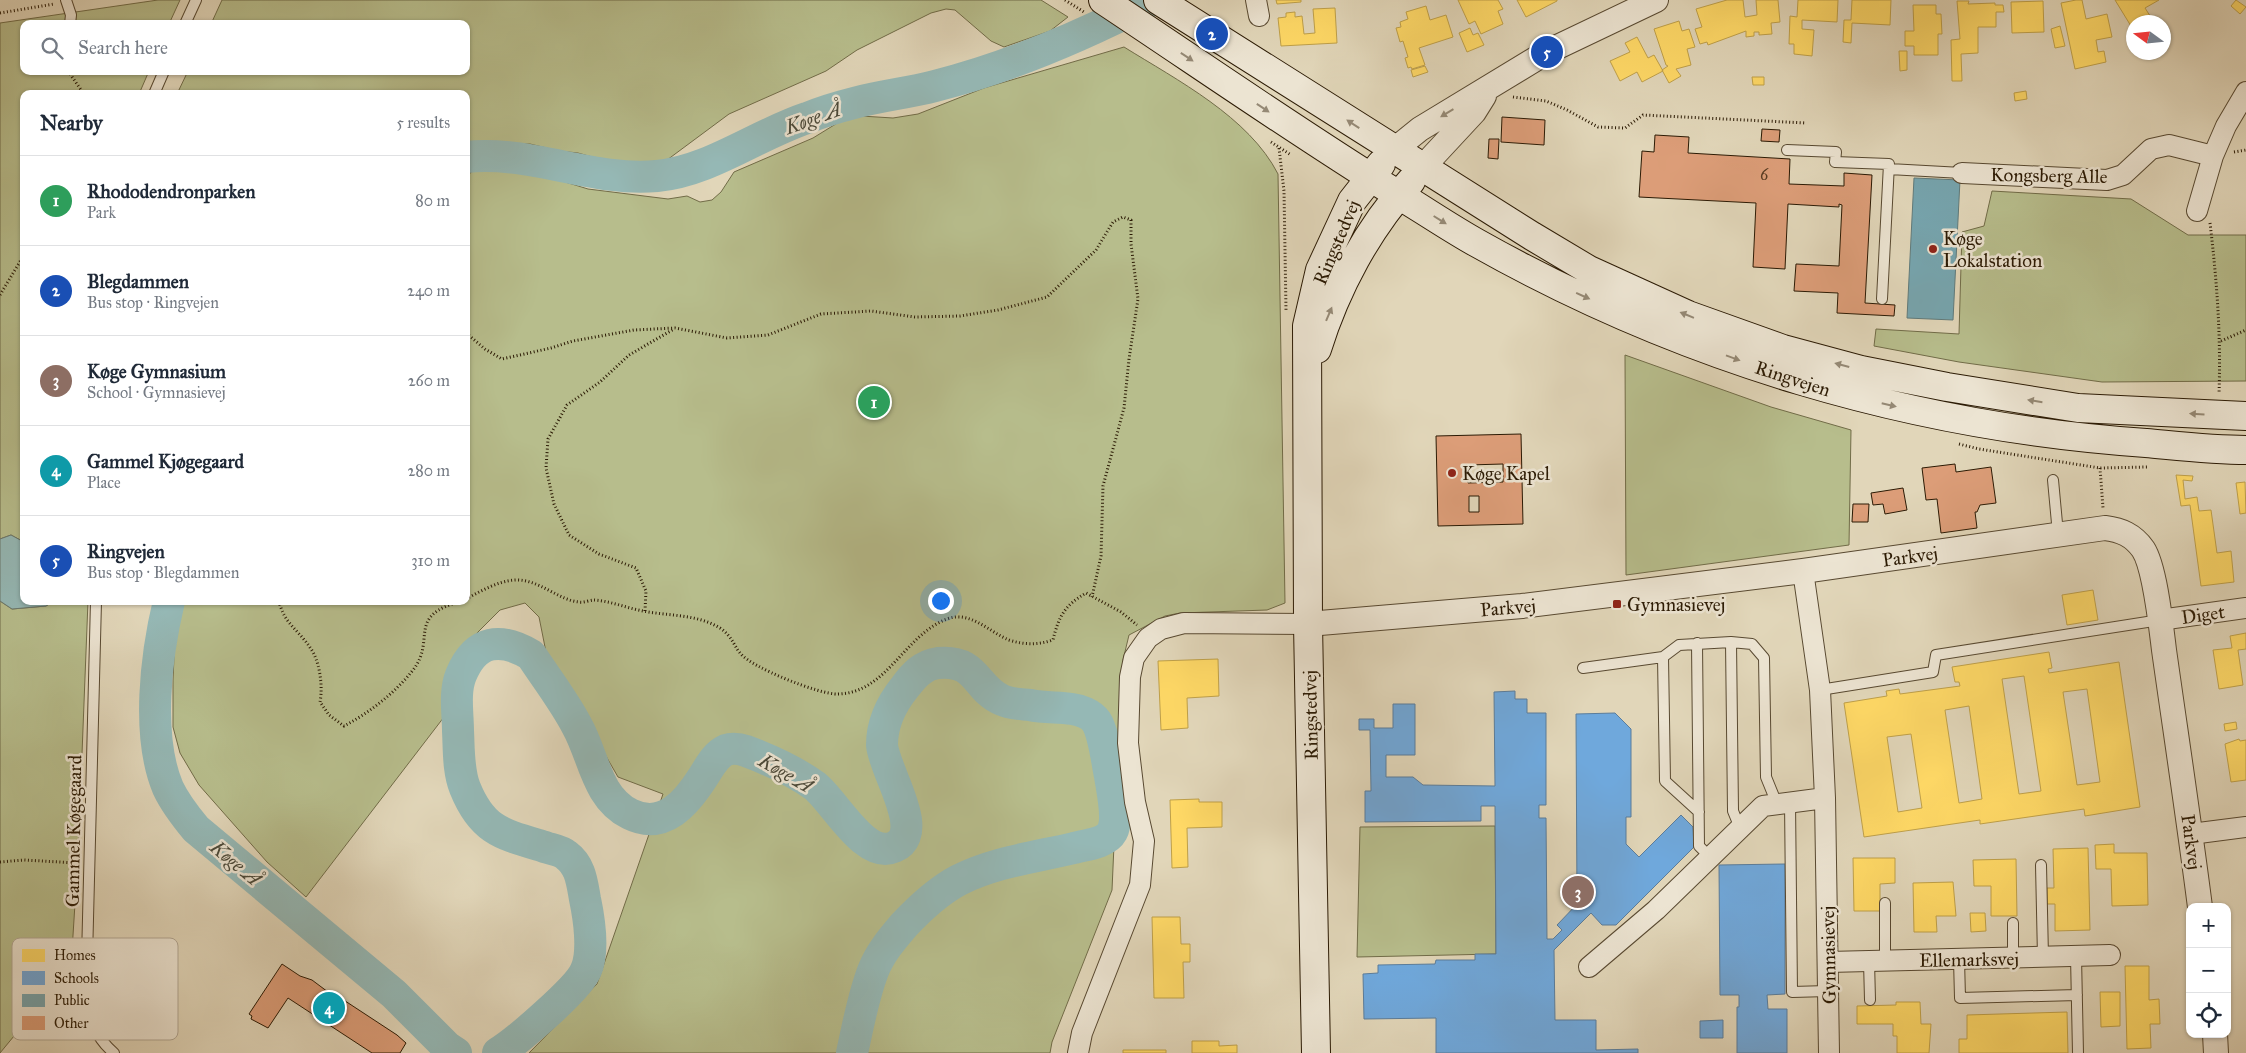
<!DOCTYPE html>
<html lang="en">
<head>
<meta charset="utf-8">
<style>
	:root { --surface:#fff; --page:#f2f2f3; --text:#1f2937; --muted:#747a83; --line:#e0e1e3; --accent:#8f2418 }
	body { margin:0; font-family:"IM FELL Great Primer",serif; background:var(--page); color:var(--text) }
	.controls { position:absolute; right:15px; bottom:15px; display:grid; overflow:hidden; border-radius:10px; box-shadow:0 1px 4px #0004 }
	.controls button { width:45px; height:45px; display:grid; place-items:center; padding:0; border:0; border-bottom:1px solid var(--line); background:var(--surface); color:var(--text); font:25px sans-serif }
	.compass { position:absolute; left:2126px; top:15px; width:45px; height:45px; border-radius:50%; background:var(--surface); box-shadow:0 1px 4px #0004; rotate:285deg }
	.you { position:absolute; left:940px; top:600px; width:18px; height:18px; margin:-12px; border:4px solid #fff; border-radius:50%; background:#1a73e8; box-shadow:0 0 0 8px #1a73e833 }
	.badge { display:grid; place-items:center; width:32px; height:32px; border-radius:50%; background:var(--accent); color:#fff; font-size:16px; font-weight:700 }
	.pin { position:absolute; translate:-50% -50%; border:2px solid #fff; box-shadow:0 1px 5px #0006 }
	.list { margin:0; padding:0; list-style:none }
	h2 { display:flex; justify-content:space-between; align-items:center; height:65px; margin:0; padding:0 20px; font-size:21px }
	h2 small { font-size:16px; font-weight:400; color:var(--muted) }
	.list li { display:grid; grid-template-columns:32px 1fr auto; gap:15px; align-items:center; box-sizing:border-box; height:90px; padding:0 20px; border-top:1px solid var(--line) }
	.list b { display:block; font-size:19px; white-space:nowrap }
	.list p { margin:0; font-size:16px; white-space:nowrap; color:var(--muted) }
	.list em { font-size:16px; font-style:normal; color:var(--muted) }
	.icon { flex:none; width:28px; height:28px; fill:none; stroke:currentColor; stroke-width:2; stroke-linecap:round; stroke-linejoin:round }
	.map { position:relative; flex:none; width:2246px; height:1053px; overflow:hidden }
	.search { position:absolute; background:var(--surface); box-shadow:0 1px 4px #0004; left:20px; top:20px; width:450px; height:55px; display:flex; align-items:center; gap:12px; box-sizing:border-box; padding:0 18px; border-radius:10px; color:var(--muted); font-size:19px }
	.panel { position:absolute; background:var(--surface); box-shadow:0 1px 4px #0004; left:20px; top:90px; width:450px; height:515px; border-radius:10px }
	.map>svg:first-child { display:block }
	.green { fill:#b7bd8c; stroke:#716c48 }
	.water { fill:#95b8b5; stroke:#6b796e }
	.homes { fill:#ffd966; stroke:#bfa049; fill-rule:evenodd }
	.schools { fill:#6fa8dc; stroke:#5b7d9b }
	.public { fill:#76a5af; stroke:#607b7c }
	.lines { fill:none; stroke-linecap:round; stroke-linejoin:round }
	.river { stroke:#95b8b5; stroke-width:32 }
	.building { fill:#dc9d78; stroke:#2b1a04; fill-rule:evenodd }
	.service-casing { stroke:#584931; stroke-width:12 }
	.minor-casing { stroke:#584931; stroke-width:22 }
	.tertiary-casing { stroke:#584931; stroke-width:26 }
	.secondary-casing { stroke:#2b1a04; stroke-width:30 }
	.path { stroke:#2b1a04; stroke-width:3; stroke-dasharray:1 2.5; stroke-linecap:butt }
	.service { stroke:#ece4d2; stroke-width:10 }
	.minor { stroke:#ece4d2; stroke-width:20 }
	.tertiary { stroke:#ece4d2; stroke-width:24 }
	.secondary { stroke:#ece4d2; stroke-width:28 }
	.oneway { fill:#958975 }
	.poi-dot { fill:#8f2418; stroke:#ece4d2; stroke-width:2 }
	.labels { text-anchor:middle; stroke-width:5; stroke-linejoin:round; paint-order:stroke }
	.number-label { font-size:16px; fill:#573b21 }
	.street-label { font-size:19px; fill:#2b1a04; stroke:#ece4d2 }
	.poi-label { font-size:19px; fill:#2b1a04; stroke:#ece4d2; text-anchor:start }
	.water-label { font-size:20px; font-style:italic; fill:#4b4939; stroke:#ece4d2 }
	.key { fill:#ece4d2; stroke:#b2a794; stroke-width:1 }
	.key-label { font-size:14px; fill:#2b1a04 }
</style>
</head>
<body>
<div class="map">
<svg width="2246" height="1053" viewBox="0 0 2246 1053">
	<rect width="100%" height="100%" fill="#e1d6b9"/>
	<filter id="stains"><feTurbulence type="fractalNoise" baseFrequency=".004" numOctaves="4"/><feColorMatrix values="0 0 0 0 .2 0 0 0 0 .09 0 0 0 0 .02 0 0 0 .5 -.17"/></filter>
	<radialGradient id="worn" r=".72"><stop offset=".6" stop-color="#630" stop-opacity="0"/><stop offset="1" stop-color="#630" stop-opacity=".3"/></radialGradient>
	<path class="green" d="M158,0H180L169,24H24V71H149L139,94H24V542L11,535L0,539V23Z
		M222,0H1041L1068,17L1050,31L1004,47L991,41L955,10L946,9L931,13L857,50L826,71L729,114L667,160L647,162L606,161L578,153L559,151L530,144H466V94H177L188,71H466V24H211Z
		M1124,47C1177,80 1249,117 1278,174L1285,603L1267,610L1180,613L1165,616L1129,635L1123,660L1121,687L1112,890L1052,1042L1050,1053H529L597,984L663,794L618,777L546,652L539,617L525,603L500,610L465,645L444,717L306,897L267,862L199,785L180,753L173,727V680L175,634L182,601H466V178L472,171L481,169L522,173L549,177L588,189L668,199L687,196L700,202L712,200L721,192L734,172L813,138L839,122L861,116L893,118L918,114L984,88Z
		M1992,191L2131,199L2188,235H2246V381L2102,382L1959,362L1874,346L1876,329L1959,334L1962,232L1984,226Z
		M1625,355L1771,407L1851,430L1849,545L1626,575Z
		M0,601L12,609L46,606L54,601H88L78,856L71,967L0,1053Z
		M1495,826L1496,954L1357,957L1360,827Z"/>
	<path class="water" d="M11,535L24,542V601H54L46,606L12,609L0,601V539Z"/>
	<path class="homes" d="M1276,0H1301V2L1277,4Z
		M1458,0H1498L1503,9L1498,11L1503,24L1481,34L1475,21L1469,24Z
		M1517,0H1557V1L1526,17Z
		M1727,0H1743L1745,17L1757,15L1756,0H1778L1780,22L1771,23L1772,34L1759,35V32H1754V36L1746,37V31L1708,45L1707,42L1700,44L1695,29L1702,27L1696,9Z
		M1798,0H1838L1837,22L1802,20V29L1814,30L1812,56L1794,54V44H1789L1790,16L1797,17Z
		M1852,0H1891L1890,25L1852,23L1851,43L1843,42L1844,20H1851Z
		M2076,0H2082L2086,19L2107,14L2112,37L2096,40L2098,52L2104,51L2106,62L2075,69L2061,3Z
		M2115,0H2159L2145,8L2154,22H2134V31Z
		M2236,0L2246,7L2240,14L2231,6Z
		M1957,1H1969L1968,4L1995,3V5H2003L2004,12H1996V27H1978V53L1961,54L1962,81H1952L1951,40L1960,39Z
		M2043,1L2044,32L2012,33L2011,2Z
		M1913,5H1936V14H1941L1942,34H1938V55H1914V46H1905V31H1914Z
		M1426,6L1430,20L1446,15L1453,37L1419,48L1425,65L1412,69L1411,67L1408,68L1405,58L1408,57L1403,41L1400,42L1396,28L1401,27L1400,22L1408,19L1406,12Z
		M1335,8L1337,43L1281,46L1278,18L1286,17V13L1295,12V17L1302,16L1304,34L1315,33L1313,9Z
		M1679,21L1682,31L1689,29L1695,47L1687,49L1691,65L1676,69L1681,76L1669,83L1662,70L1668,66L1666,65L1654,29Z
		M2060,26L2065,46L2055,48L2051,29Z
		M1470,28L1473,35L1478,33L1484,45L1467,52L1459,33Z
		M1637,37L1648,58L1654,55L1663,71L1642,82L1637,72L1620,81L1610,61L1630,52L1625,43Z
		M1899,51H1907V70L1900,71Z
		M1425,66L1428,72L1413,77L1411,70Z
		M1752,77H1764V85H1753Z
		M2026,91L2027,99L2015,101L2014,93Z
		M2176,475L2193,476L2192,481L2183,480L2185,499L2197,497L2199,511L2211,510L2217,553L2231,551L2234,582L2201,586L2190,505L2181,506Z
		M2245,482L2246,513L2240,514L2236,483Z
		M2093,590L2098,620L2067,625L2062,595Z
		M2246,633V649L2238,650L2243,685L2219,689L2213,650L2232,648L2230,636Z
		M2049,652L2052,668L2048,669L2049,673L2119,662L2140,807L2085,816L2084,809L1980,824V820L1864,837L1844,703L1887,696L1886,691L1899,689L1900,694L1960,686L1959,682H1955L1952,667ZM2024,676L2041,791L2019,794L2002,679ZM2087,689L2100,782L2077,785L2063,692ZM1969,706L1982,799L1959,803L1945,710ZM1911,734L1922,808L1898,812L1887,737Z
		M1218,659L1219,696L1187,698L1188,728L1161,730L1158,661Z
		M2236,722L2237,729L2225,731L2224,724Z
		M2239,739L2240,741L2246,740V780L2231,782L2225,744Z
		M1199,799V802H1222V827L1187,828L1188,867L1172,868L1170,800Z
		M2114,844V853H2147L2148,905L2112,906L2111,869H2096L2095,845Z
		M2088,848L2090,930L2055,931V904H2047V888H2054L2053,849Z
		M1853,858H1895V883L1880,884V911H1854Z
		M2016,859L2017,916H1991V886H1974L1973,860Z
		M1953,882L1956,916H1936L1937,932H1914L1913,883Z
		M1970,913H1985L1986,931L1971,932Z
		M1152,917H1180L1181,944H1190V962H1183L1184,998H1154Z
		M2125,966H2149V1000L2159,999L2160,1024H2150L2151,1048L2127,1049Z
		M2100,992H2120V1026L2101,1027Z
		M1896,1002H1920L1921,1024H1931L1929,1053H1897V1036H1893V1024H1857V1006L1896,1005Z
		M2067,1012L2068,1053H1959V1039H1967V1015Z
		M1192,1041H1219V1046L1237,1045V1053H1192Z
		M1123,1050H1166V1053H1123Z"/>
	<path class="schools" d="M1515,691V699H1527V713H1546V805H1539V818H1546L1547,939H1553L1562,930L1557,925L1579,902L1577,900L1576,714L1615,713L1631,729V817H1626V844L1639,857L1681,815L1693,827L1694,847L1616,925H1602L1591,913L1554,950L1555,1020H1596V1050L1638,1049V1053H1436V1018L1364,1019L1363,974L1378,973V965L1435,964L1436,960H1475V954H1496L1495,806H1481V821L1365,822V791H1371L1370,730H1359V719H1374V728H1393V704H1415V755H1386V777H1413L1423,785L1495,786L1494,692Z
		M1785,864V994L1767,995L1768,1009H1787V1053H1737V1007H1739V995H1720L1719,865Z
		M1723,1020V1038H1700V1021Z"/>
	<path class="public" d="M1914,178L1960,180L1953,320L1907,318Z"/>
	<g class="lines">
		<path class="river" d="M466,157C531,150 592,182 657,176C710,171 756,135 807,118C822,112 838,107 854,103C880,96 908,93 935,86C1011,67 1082,36 1152,0
			M169,601C156,655 146,736 168,788C175,803 186,817 196,829L394,994L447,1047L456,1053
			M498,1053C516,1042 579,988 586,970C594,952 589,918 585,899C582,883 581,866 566,855C560,850 549,849 542,846C501,834 482,830 465,788C458,771 459,749 458,731C458,714 454,692 461,675C476,639 501,637 531,655C546,678 564,701 577,726C594,756 596,797 630,814C664,831 687,802 703,777C709,768 715,755 726,750C732,748 740,749 746,751C770,760 794,771 815,786C835,802 865,860 894,847C927,833 884,771 882,745C882,723 892,703 905,687C914,675 923,665 938,663C978,659 975,689 1002,700C1010,704 1021,704 1030,705C1044,708 1058,707 1072,709C1080,710 1091,714 1096,721C1104,733 1107,762 1110,776C1112,790 1119,819 1112,832C1106,843 1085,845 1074,848C1036,857 994,862 959,880C938,891 920,908 904,925C892,939 880,953 873,971C863,997 858,1026 852,1053"/>
	</g>
	<path class="building" d="M1502,117L1545,120L1544,145L1501,142Z
		M1762,129L1780,130L1779,142L1761,141Z
		M1655,135L1689,137L1688,153L1790,159L1789,184L1844,186V173L1872,175L1865,303L1895,305L1894,316L1837,313L1838,293L1794,291L1796,264L1839,266L1842,205L1839,204V207L1788,204L1785,269L1753,267L1756,203L1639,197L1642,151L1654,152Z
		M1489,139H1499L1498,159L1488,158Z
		M1521,434L1523,524L1438,526L1436,436ZM1503,464V482L1468,483V465ZM1469,496H1479V512H1469Z
		M1955,464L1956,472L1991,467L1996,503L1980,505L1977,512H1975L1977,528L1941,533L1937,499L1926,500L1922,468Z
		M1903,488L1907,510L1885,514L1883,504L1873,505L1871,493Z
		M1853,504H1869L1868,522H1852Z
		M282,964L300,976L312,980L332,995L333,993L397,1035L406,1043L400,1053H372L288,998L268,1028L251,1019L252,1016L249,1014Z"/>
	<g class="lines">
		<defs>
			<path id="service" d="M66,0L71,15L70,24
				M185,24L196,0
				M154,94L164,71
				M1787,150L1836,152L1835,162L1889,164L1882,299
				M1889,169L1962,173
				M2053,480L2058,534
				M96,601L86,998C90,1020 96,1038 114,1053
				M1731,642L1733,811L1740,828
				M1697,643L1699,846L1710,857
				M1663,657L1665,781L1699,812
				M1583,668L1663,657L1679,645L1731,642L1752,644L1764,658L1766,777L1777,804
				M1820,690L1933,672L1936,655L2160,620
				M1790,802L1792,992L1828,991
				M2041,865L2043,957
				M1885,903V961
				M2013,923V958
				M2076,956L2078,1053
				M1959,959L1960,998L2077,995
				M1869,961L1870,1000"/>
			<path id="minor" d="M1256,0L1259,16
				M1962,173L2107,180L2123,175L2151,149L2169,145L2213,156
				M2197,211L2213,156L2226,126L2246,92
				M1803,571L1820,690L1825,798L1829,1053
				M2160,620L2246,608
				M2191,834L2246,827
				M1828,962L2110,955
				M1589,967L1656,910L1763,806L1825,798
				M1078,1053L1082,1033L1140,885L1144,841L1135,802L1128,743L1130,677L1134,658L1148,638L1161,629L1184,623L1308,624"/>
			<path id="tertiary" d="M1394,150L1420,129L1547,52L1656,0
				M1422,168L1474,112L1484,96
				M1308,624L1522,606L1803,571L2105,528C2121,530 2133,535 2143,549C2155,567 2161,626 2164,650C2176,735 2189,821 2200,907
				M2215,1034L2216,1053"/>
			<path id="secondary" d="M1103,0C1201,65 1297,132 1397,194C1424,210 1450,228 1477,243C1683,359 1910,427 2146,443C2179,446 2213,450 2246,450
				M1158,0L1532,236L1589,270L1688,315L1783,349L1861,370L1947,387L2078,408L2246,416
				M1317,349C1336,288 1368,228 1411,181
				M1316,1053L1308,624L1307,326L1320,270L1352,201L1381,164"/>
		</defs>
		<use href="#service" class="service-casing"/>
		<use href="#minor" class="minor-casing"/>
		<use href="#tertiary" class="tertiary-casing"/>
		<use href="#secondary" class="secondary-casing"/>
		<path class="path" d="M1065,0L1084,12
			M0,13L54,4
			M68,71L84,94
			M1513,97L1546,101L1567,110L1598,127L1625,128L1643,115L1806,123
			M1271,142L1291,155
			M1279,148L1284,191L1286,310L1287,311
			M2234,152L2246,150
			M2210,223C2217,282 2221,335 2219,394
			M0,295L24,255
			M466,333L485,349L502,359L551,348L573,341L634,330L675,328L727,338L768,335L821,314L871,311L915,317L960,316L998,310L1047,297L1096,250L1113,222L1123,217L1131,220V244L1138,299L1129,359L1124,408L1103,486L1101,556L1092,597
			M2221,341L2246,330
			M1959,444L1979,449L2100,468L2148,467
			M2100,468L2103,508
			M466,599C481,591 498,581 515,580C539,579 558,600 579,602C584,603 590,600 594,600C610,601 627,608 643,611C668,616 697,614 720,628C733,637 733,645 741,654C751,667 820,695 838,694C887,693 904,635 947,619C970,610 989,632 1009,640C1024,645 1038,645 1053,640C1059,616 1064,606 1086,593L1121,612L1137,625
			M279,601C284,624 300,631 311,649C320,662 323,687 320,702L329,715L344,726C369,713 395,693 413,670C437,639 405,616 462,601
			M645,611L646,591L636,568L599,554L569,535L554,504L546,468L548,439L567,405L600,382L629,355L674,329
			M0,862L24,860L77,863"/>
		<use href="#service" class="service"/>
		<use href="#minor" class="minor"/>
		<use href="#tertiary" class="tertiary"/>
		<use href="#secondary" class="secondary"/>
	</g>
	<defs><path id="oneway-solid" d="M-6-.8H1V-3.2L6.5 0L1 3.2V.8H-6Z" transform="scale(1.25)"/></defs>
	<g class="oneway">
		<use href="#oneway-solid" transform="translate(1187 57) rotate(34)"/>
		<use href="#oneway-solid" transform="translate(1263 108) rotate(34)"/>
		<use href="#oneway-solid" transform="translate(1447 113) rotate(149)"/>
		<use href="#oneway-solid" transform="translate(1353 124) rotate(-147)"/>
		<use href="#oneway-solid" transform="translate(1440 220) rotate(32)"/>
		<use href="#oneway-solid" transform="translate(1583 296) rotate(24)"/>
		<use href="#oneway-solid" transform="translate(1329 314) rotate(-67)"/>
		<use href="#oneway-solid" transform="translate(1687 315) rotate(-158)"/>
		<use href="#oneway-solid" transform="translate(1733 358) rotate(20)"/>
		<use href="#oneway-solid" transform="translate(1842 365) rotate(-165)"/>
		<use href="#oneway-solid" transform="translate(2035 401) rotate(-171)"/>
		<use href="#oneway-solid" transform="translate(1889 405) rotate(13)"/>
		<use href="#oneway-solid" transform="translate(2197 414) rotate(-177)"/>
	</g>
	<g class="poi-dot">
		<circle cx="1933" cy="249" r="5"/>
		<circle cx="1452" cy="473" r="5"/>
		<rect x="1612" y="599" width="10" height="10" rx="2.5"/>
	</g>
	<g class="labels">
		<g class="number-label">
			<text x="1764" y="180">6</text>
		</g>
		<g class="street-label">
			<text transform="translate(2049 175) rotate(1)" y="7">Kongsberg Alle</text>
			<text transform="translate(1336 242) rotate(-67)" y="7">Ringstedvej</text>
			<text transform="translate(1793 378) rotate(18)" y="7">Ringvejen</text>
			<text transform="translate(1910 556) rotate(-8)" y="7">Parkvej</text>
			<text transform="translate(1508 607) rotate(-5)" y="7">Parkvej</text>
			<text transform="translate(2203 614) rotate(-8)" y="7">Diget</text>
			<text transform="translate(1310 715) rotate(-91)" y="7">Ringstedvej</text>
			<text transform="translate(73 831) rotate(-89)" y="7">Gammel Køgegaard</text>
			<text transform="translate(2192 842) rotate(82)" y="7">Parkvej</text>
			<text transform="translate(1828 955) rotate(-91)" y="7">Gymnasievej</text>
			<text transform="translate(1969 959) rotate(-1)" y="7">Ellemarksvej</text>
		</g>
		<g class="poi-label">
			<text x="1943" y="245">Køge<tspan x="1943" dy="22">Lokalstation</tspan></text>
			<text x="1462" y="480">Køge Kapel</text>
			<text x="1627" y="611">Gymnasievej</text>
		</g>
		<g class="water-label">
			<text transform="translate(813 118) rotate(-20)" y="7">Køge Å</text>
			<text transform="translate(786 773) rotate(30)" y="7">Køge Å</text>
			<text transform="translate(236 863) rotate(40)" y="7">Køge Å</text>
		</g>
	</g>
	<rect x="12" y="938" width="166" height="102" rx="8" class="key"/>
	<rect x="22" y="949" width="23" height="13" fill="#ffd966"/>
	<rect x="22" y="971" width="23" height="14" fill="#6fa8dc"/>
	<rect x="22" y="994" width="23" height="13" fill="#76a5af"/>
	<rect x="22" y="1016" width="23" height="14" fill="#dc9d78"/>
	<g class="key-label">
		<text x="54" y="960">Homes</text>
		<text x="54" y="983">Schools</text>
		<text x="54" y="1005">Public</text>
		<text x="54" y="1028">Other</text>
	</g>
	<rect width="100%" height="100%" filter="url(#stains)"/>
	<rect width="100%" height="100%" fill="url(#worn)"/>
</svg>
<div class="controls">
<button>+</button>
<button>−</button>
<button><svg class="icon" aria-label="locate" viewBox="0 0 24 24"><circle cx="12" cy="12" r="6"/><path d="M12 2v4M12 18v4M2 12h4M18 12h4"/></svg></button>
</div>
<svg class="compass" viewBox="-18 -18 36 36"><path d="M0-13l5 13h-10z" fill="#e53935"/><path d="M0 13l5-13h-10z" fill="#747a83"/></svg>
<div class="you"></div>
<div class="pin badge" style="left:874px;top:402px;background:#2e9e5b">1</div>
<div class="pin badge" style="left:1212px;top:34px;background:#1a4fb4">2</div>
<div class="pin badge" style="left:1578px;top:892px;background:#8d6e63">3</div>
<div class="pin badge" style="left:329px;top:1008px;background:#0f9aa8">4</div>
<div class="pin badge" style="left:1547px;top:52px;background:#1a4fb4">5</div>
<div class="search"><svg class="icon" aria-label="search" viewBox="0 0 24 24"><circle cx="10" cy="10" r="6"/><path d="M15 15l6 6"/></svg>Search here</div>
<section class="panel">
<h2>Nearby<small>5 results</small></h2>
<ul class="list">
<li><span class="badge" style="background:#2e9e5b">1</span><div><b>Rhododendronparken</b><p>Park</p></div><em>80 m</em></li>
<li><span class="badge" style="background:#1a4fb4">2</span><div><b>Blegdammen</b><p>Bus stop · Ringvejen</p></div><em>240 m</em></li>
<li><span class="badge" style="background:#8d6e63">3</span><div><b>Køge Gymnasium</b><p>School · Gymnasievej</p></div><em>260 m</em></li>
<li><span class="badge" style="background:#0f9aa8">4</span><div><b>Gammel Kjøgegaard</b><p>Place</p></div><em>280 m</em></li>
<li><span class="badge" style="background:#1a4fb4">5</span><div><b>Ringvejen</b><p>Bus stop · Blegdammen</p></div><em>310 m</em></li>
</ul>
</section>
</div>
</body>
</html>
